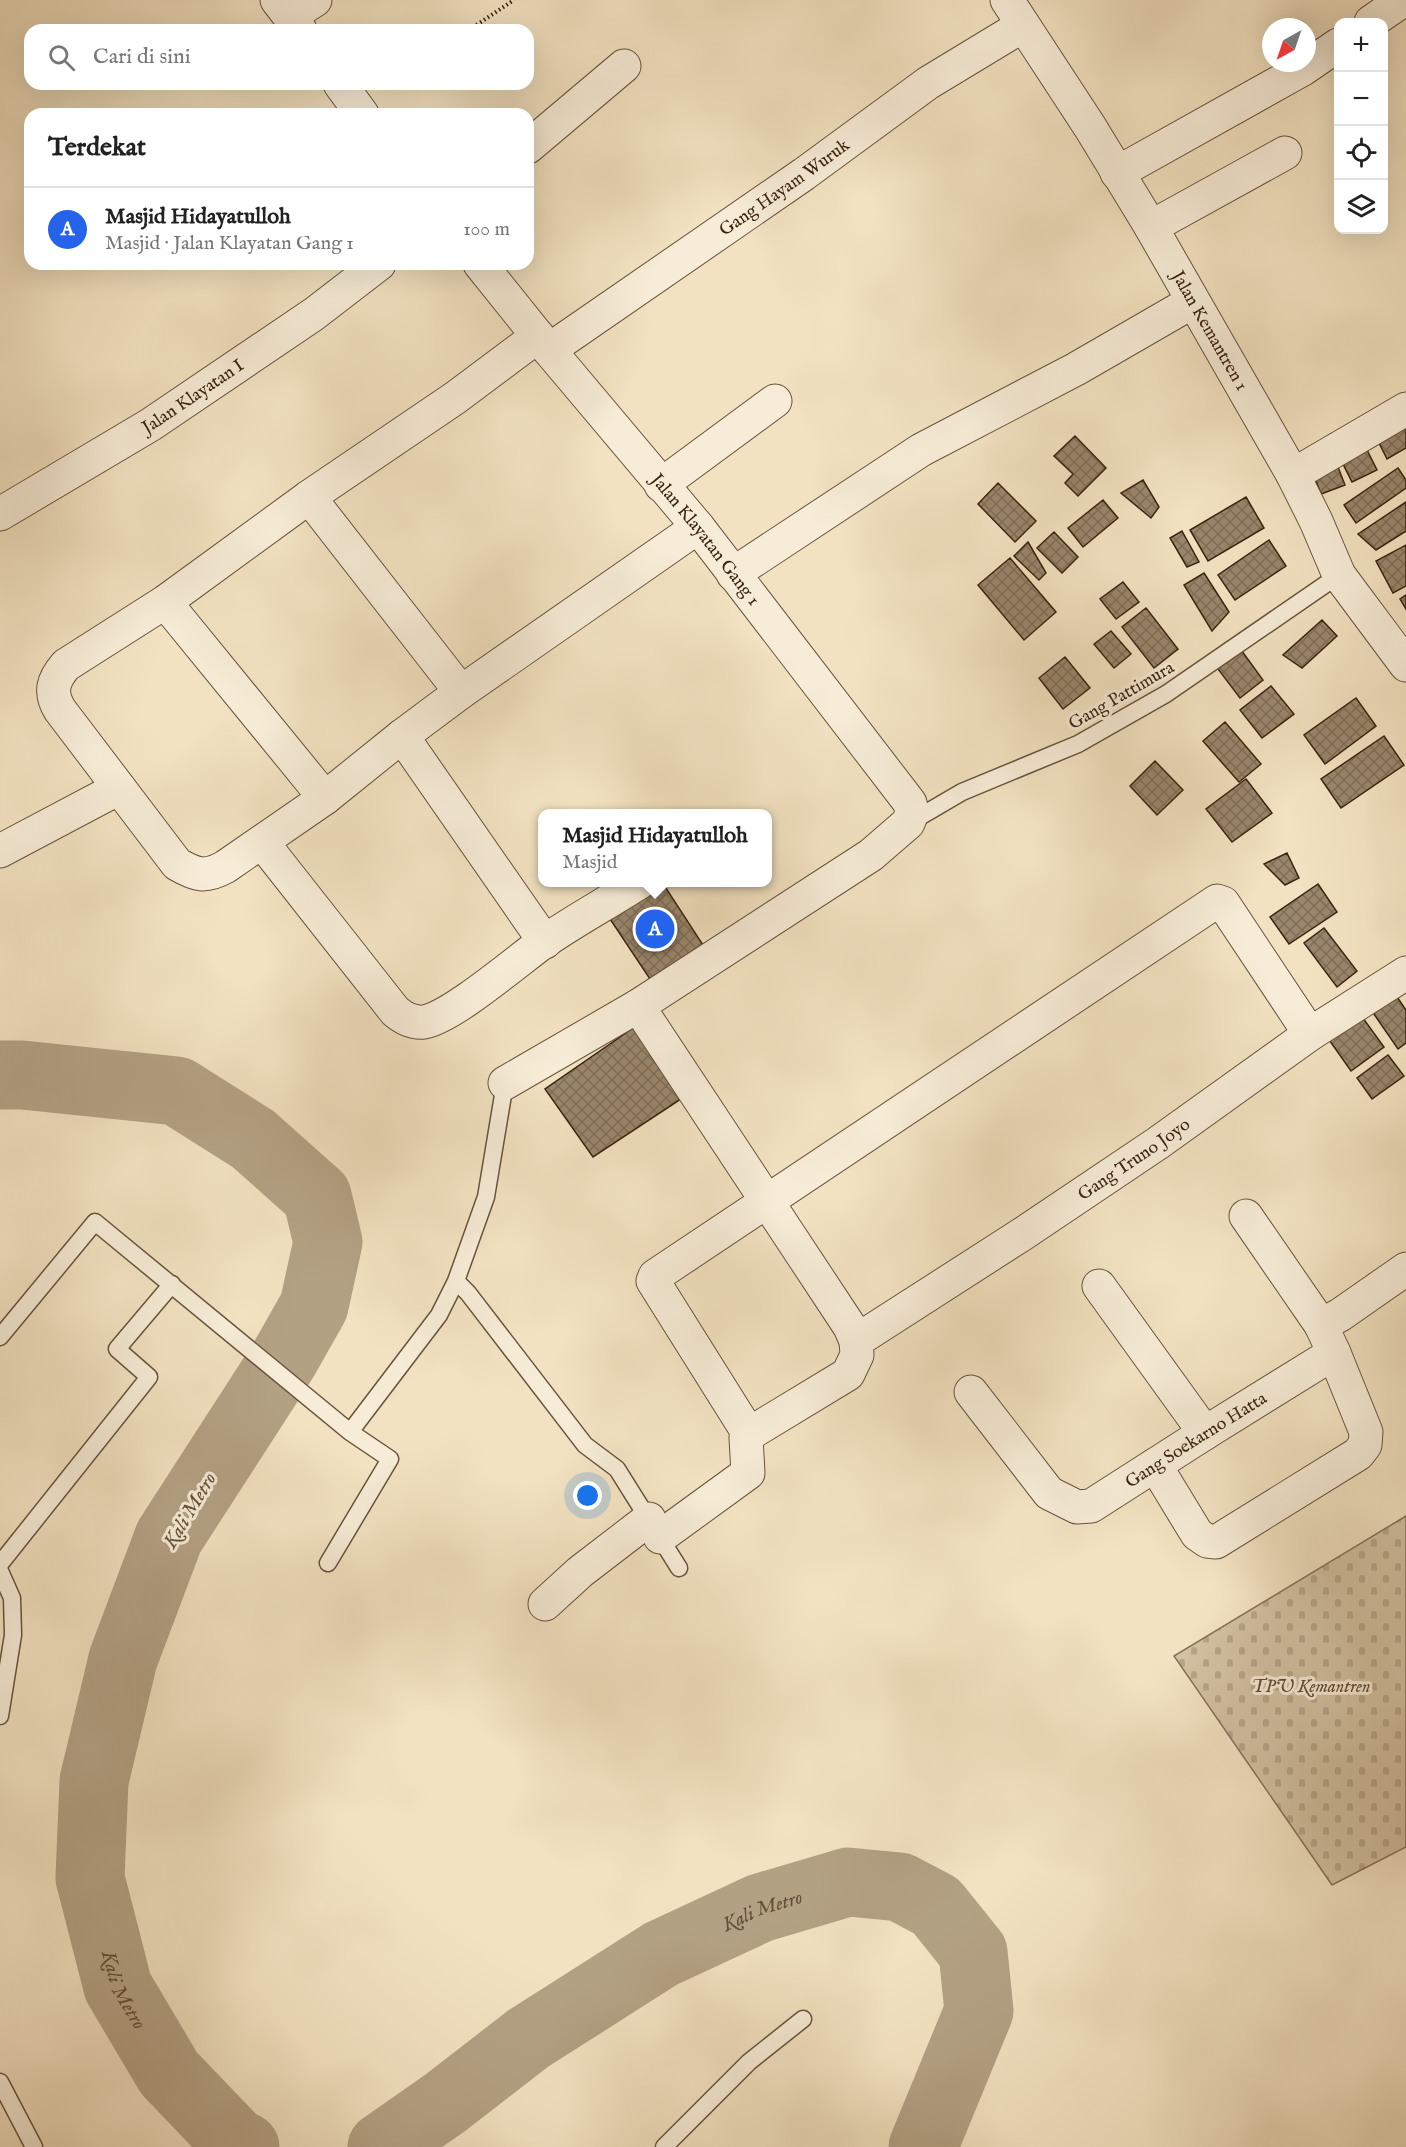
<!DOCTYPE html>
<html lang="id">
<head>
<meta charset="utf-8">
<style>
	:root { --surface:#fff; --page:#f6f6f6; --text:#222; --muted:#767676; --line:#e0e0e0; --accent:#2563eb }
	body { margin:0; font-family:"IM FELL English",serif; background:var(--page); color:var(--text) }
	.controls { position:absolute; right:18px; top:18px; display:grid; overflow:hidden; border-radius:12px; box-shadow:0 6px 24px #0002 }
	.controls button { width:54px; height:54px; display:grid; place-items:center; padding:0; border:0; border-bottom:2px solid var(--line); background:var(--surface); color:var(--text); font:30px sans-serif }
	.compass { position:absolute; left:1262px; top:18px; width:54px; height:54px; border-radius:50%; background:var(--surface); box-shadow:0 6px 24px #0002; rotate:220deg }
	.you { position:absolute; left:588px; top:1496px; width:21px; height:21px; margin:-15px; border:4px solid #fff; border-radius:50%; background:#1a73e8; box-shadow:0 0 0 9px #1a73e833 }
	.badge { display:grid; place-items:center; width:39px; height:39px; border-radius:50%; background:var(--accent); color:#fff; font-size:20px; font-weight:700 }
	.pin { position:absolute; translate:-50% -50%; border:3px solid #fff; box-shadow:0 2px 6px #0006 }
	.popup { position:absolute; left:538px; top:809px; width:234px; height:78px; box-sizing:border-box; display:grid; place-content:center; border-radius:12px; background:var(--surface); filter:drop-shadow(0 2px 4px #0005); font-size:20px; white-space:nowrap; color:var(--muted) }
	.popup b { font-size:22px; color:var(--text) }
	.popup::after { content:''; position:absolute; left:50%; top:100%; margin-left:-12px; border:12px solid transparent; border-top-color:var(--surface) }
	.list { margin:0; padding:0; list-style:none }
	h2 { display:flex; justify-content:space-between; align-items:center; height:78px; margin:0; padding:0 24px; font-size:26px }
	h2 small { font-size:20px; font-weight:400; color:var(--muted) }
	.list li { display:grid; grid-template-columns:39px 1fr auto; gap:18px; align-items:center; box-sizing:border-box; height:84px; padding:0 24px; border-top:2px solid var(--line) }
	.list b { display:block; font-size:22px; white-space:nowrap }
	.list p { margin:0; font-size:20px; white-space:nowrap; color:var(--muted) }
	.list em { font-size:20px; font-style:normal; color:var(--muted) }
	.icon { flex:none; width:33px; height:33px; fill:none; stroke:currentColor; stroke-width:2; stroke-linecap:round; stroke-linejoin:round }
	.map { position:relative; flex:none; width:1406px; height:2147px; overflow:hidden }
	.search { position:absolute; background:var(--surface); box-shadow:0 6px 24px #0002; left:24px; top:24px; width:510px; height:66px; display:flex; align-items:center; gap:15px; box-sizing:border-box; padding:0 21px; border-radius:18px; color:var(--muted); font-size:22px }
	.panel { position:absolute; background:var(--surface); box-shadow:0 6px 24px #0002; left:24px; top:108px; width:510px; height:162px; border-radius:18px }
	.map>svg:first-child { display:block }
	.cemetery { fill:url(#cemetery-stones); stroke:#867259; stroke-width:1.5 }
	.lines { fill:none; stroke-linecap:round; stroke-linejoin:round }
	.river { stroke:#b3a184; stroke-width:69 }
	.building { fill:url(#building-cross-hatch); stroke:#39230f; stroke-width:1.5 }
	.service-casing { stroke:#67533c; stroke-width:19 }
	.minor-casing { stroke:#67533c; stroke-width:35 }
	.path { stroke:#39230f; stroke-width:4; stroke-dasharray:1.5 3; stroke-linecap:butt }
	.service { stroke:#f7ecd7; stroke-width:16 }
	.minor { stroke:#f7ecd7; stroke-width:33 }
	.labels { text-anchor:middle; stroke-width:6; stroke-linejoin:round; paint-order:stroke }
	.street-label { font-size:18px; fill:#39230f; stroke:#f7ecd7 }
	.park-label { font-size:18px; font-style:italic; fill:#604b34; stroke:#f7ecd7 }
	.water-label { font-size:20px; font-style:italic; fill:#644f38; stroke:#f7ecd7 }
</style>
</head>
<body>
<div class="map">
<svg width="1406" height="2147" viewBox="0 0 1406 2147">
	<defs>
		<pattern id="cemetery-stones" width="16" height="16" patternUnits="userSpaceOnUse" patternTransform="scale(1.5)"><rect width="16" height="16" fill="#d3c2a3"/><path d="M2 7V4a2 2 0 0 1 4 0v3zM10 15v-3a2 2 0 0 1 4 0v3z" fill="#b6a68b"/></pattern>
		<pattern id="building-cross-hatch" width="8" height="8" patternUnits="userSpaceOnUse" patternTransform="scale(1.5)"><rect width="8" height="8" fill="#99866c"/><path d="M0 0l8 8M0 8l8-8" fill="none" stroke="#7e6d57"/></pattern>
	</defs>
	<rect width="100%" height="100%" fill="#f2e2c1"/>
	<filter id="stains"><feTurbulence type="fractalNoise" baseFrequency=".00333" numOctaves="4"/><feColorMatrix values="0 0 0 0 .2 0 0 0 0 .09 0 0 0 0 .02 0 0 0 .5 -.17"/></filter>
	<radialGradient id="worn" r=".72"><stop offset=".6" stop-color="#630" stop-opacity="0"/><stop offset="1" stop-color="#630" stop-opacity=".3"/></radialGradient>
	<path class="cemetery" d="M1406,1516V1847L1332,1885L1174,1656Z"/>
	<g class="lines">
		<g class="river">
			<path id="s1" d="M0,1075H22L177,1091L253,1139L317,1196L328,1242L314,1306L284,1359L169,1537L123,1659L94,1781L90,1878L118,1987L169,2073L235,2142L245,2147"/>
			<path id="s2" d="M382,2147L445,2103L529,2038L661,1954L760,1908L848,1882L900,1887L936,1906L973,1952L979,2011L923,2147"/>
		</g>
	</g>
	<path class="building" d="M1406,422V448L1387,459L1377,439Z
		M1075,436L1106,468L1078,496L1065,483L1073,474L1054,456Z
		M1365,446L1377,470L1352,482L1340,458Z
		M1336,462L1345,485L1321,494L1312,471Z
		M1398,468L1406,480V488L1356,523L1344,505Z
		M1143,480L1159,507L1151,518L1121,493Z
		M998,483L1036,521L1015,542L978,504Z
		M1246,497L1264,528L1208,561L1190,530Z
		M1103,500L1118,518L1083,547L1068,528Z
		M1406,502V531L1376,550L1358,534Z
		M1182,531L1199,562L1187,567L1170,538Z
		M1054,532L1078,557L1062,573L1037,548Z
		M1269,540L1286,566L1235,600L1218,575Z
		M1028,542L1046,573L1039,580L1014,556Z
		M1406,545V586L1393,593L1376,561Z
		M1010,558L1056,612L1024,640L978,585Z
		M1204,573L1229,612L1212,631L1184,585Z
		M1123,582L1139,602L1116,619L1100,599Z
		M1406,595V609L1400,599Z
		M1146,608L1178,649L1154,668L1122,627Z
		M1322,620L1337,636L1302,668L1283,655Z
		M1111,631L1131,654L1114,668L1094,644Z
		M1239,647L1263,680L1240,698L1215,665Z
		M1065,657L1090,688L1063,709L1039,678Z
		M1271,686L1294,714L1262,738L1240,710Z
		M1356,698L1376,726L1325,764L1304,735Z
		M1225,722L1261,764L1239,782L1203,741Z
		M1384,736L1404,765L1341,808L1321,779Z
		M1155,761L1183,790L1157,815L1130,786Z
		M1246,779L1272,813L1232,842L1206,809Z
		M1287,853L1299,878L1285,885L1264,864Z
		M654,882H662L703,945L650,979L606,913Z
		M1318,884L1337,912L1289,944L1270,917Z
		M1324,928L1357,971L1337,987L1304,943Z
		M1391,988L1406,1010V1043L1398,1049L1367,1004Z
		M1360,1014L1384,1047L1351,1071L1327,1037Z
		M636,1026L684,1097L593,1157L545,1089Z
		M1388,1055L1404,1076L1372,1099L1357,1078Z"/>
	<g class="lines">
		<defs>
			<path id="service" d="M909,823L962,792L1078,744L1166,694L1339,575
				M505,1083L486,1197L456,1281L468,1293L585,1445L617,1469L679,1568
				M0,1337L95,1222L350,1432L390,1459L328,1563
				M350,1432L439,1315L456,1281
				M0,1564L149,1377L117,1349L172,1284
				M0,1571L12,1598L13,1635L0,1716
				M0,2082L34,2147
				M664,2147L749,2062L803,2019"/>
			<g id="minor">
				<path d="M277,0L300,30"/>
				<path id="s3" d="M1007,0L1090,127L1151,227L1293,475L1316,521L1339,575L1406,665"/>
				<path d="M290,16L315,0"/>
				<path d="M1371,22L1403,0"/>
				<path d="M340,84L362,114"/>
				<path d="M528,147L624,66"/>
				<path d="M1117,173L1303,69L1338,45"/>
				<path d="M1151,227L1285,153"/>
				<path id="s4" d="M480,264L549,350L698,527L910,803L912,813L908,823L871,855L638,1006L505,1083"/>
				<path d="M538,336L455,398L309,497L165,602L66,665C53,680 49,692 60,710L177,864C196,875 205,878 225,867L325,798L402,736L461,692L698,527"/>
				<path id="s5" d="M549,350L804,174L928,83L1022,26"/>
				<path d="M1293,475L1406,409"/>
				<path d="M661,485L775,401"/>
				<path d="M309,497L461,692"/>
				<path id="s6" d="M0,514L150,425L314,314L379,264"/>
				<path d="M733,574L921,450L1076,369L1192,302"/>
				<path d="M165,602L325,798"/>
				<path d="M402,736L545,942"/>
				<path d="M262,842L395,1011C403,1018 413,1023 424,1022C452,1017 516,962 542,943C574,921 607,903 640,882"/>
				<path d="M0,851L119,788"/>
				<path d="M638,1006L850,1327L856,1341L857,1355L848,1374L749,1434L746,1438L748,1473L660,1537"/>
				<path d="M1246,1216L1321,1325"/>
				<path d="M1099,1286L1205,1433"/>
				<path id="s7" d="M856,1341L1021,1235L1158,1143L1310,1034L1406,973"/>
				<path id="s8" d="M971,1392L1049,1493L1077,1507L1091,1506L1205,1433L1334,1353L1321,1325L1340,1315L1406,1269"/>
				<path d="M749,1434L653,1281L655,1276L1217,901L1223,903L1310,1034"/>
				<path d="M1155,1465L1197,1534L1207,1541L1216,1542L1358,1454L1365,1445L1366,1432L1334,1353"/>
				<path d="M545,1604L580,1572L649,1519"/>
			</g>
		</defs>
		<use href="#service" class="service-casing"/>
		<use href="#minor" class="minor-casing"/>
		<path class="path" d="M469,30L514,0"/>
		<use href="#service" class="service"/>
		<use href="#minor" class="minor"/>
	</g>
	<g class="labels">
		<g class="street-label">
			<text dy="6" stroke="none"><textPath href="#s5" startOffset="286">Gang Hayam Wuruk</textPath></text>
			<text dy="6" stroke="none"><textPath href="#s3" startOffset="388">Jalan Kemantren 1</textPath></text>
			<text dy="6" stroke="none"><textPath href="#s6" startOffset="226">Jalan Klayatan I</textPath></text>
			<text dy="6" stroke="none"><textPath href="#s4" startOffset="356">Jalan Klayatan Gang 1</textPath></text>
			<text transform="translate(1121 695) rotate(-30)" y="6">Gang Pattimura</text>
			<text dy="6" stroke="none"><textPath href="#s7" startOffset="332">Gang Truno Joyo</textPath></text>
			<text dy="6" stroke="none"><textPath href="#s8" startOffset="297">Gang Soekarno Hatta</textPath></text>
		</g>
		<g class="park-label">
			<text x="1311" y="1692">TPU Kemantren</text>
		</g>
		<g class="water-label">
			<text transform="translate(189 1510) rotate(-59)" y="7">Kali Metro</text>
			<text dy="7" stroke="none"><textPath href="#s2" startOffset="450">Kali Metro</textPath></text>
			<text dy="7" stroke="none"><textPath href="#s1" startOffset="1209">Kali Metro</textPath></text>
		</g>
	</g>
	<rect width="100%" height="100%" filter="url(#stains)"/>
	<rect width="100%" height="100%" fill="url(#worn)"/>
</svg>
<div class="controls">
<button>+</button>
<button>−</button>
<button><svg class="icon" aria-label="locate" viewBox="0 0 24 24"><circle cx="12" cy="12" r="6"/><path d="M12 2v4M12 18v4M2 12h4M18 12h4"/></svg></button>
<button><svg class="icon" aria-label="layers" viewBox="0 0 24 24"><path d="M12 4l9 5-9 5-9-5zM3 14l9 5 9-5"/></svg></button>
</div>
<svg class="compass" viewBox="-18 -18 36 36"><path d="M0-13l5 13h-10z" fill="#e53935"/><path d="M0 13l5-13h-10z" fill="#767676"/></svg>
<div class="you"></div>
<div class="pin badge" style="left:655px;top:929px">A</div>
<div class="popup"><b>Masjid Hidayatulloh</b>Masjid</div>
<div class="search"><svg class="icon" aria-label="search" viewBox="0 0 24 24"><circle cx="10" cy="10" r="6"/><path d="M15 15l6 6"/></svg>Cari di sini</div>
<section class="panel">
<h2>Terdekat<small></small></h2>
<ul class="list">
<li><span class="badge">A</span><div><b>Masjid Hidayatulloh</b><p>Masjid · Jalan Klayatan Gang 1</p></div><em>100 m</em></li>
</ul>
</section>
</div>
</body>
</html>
